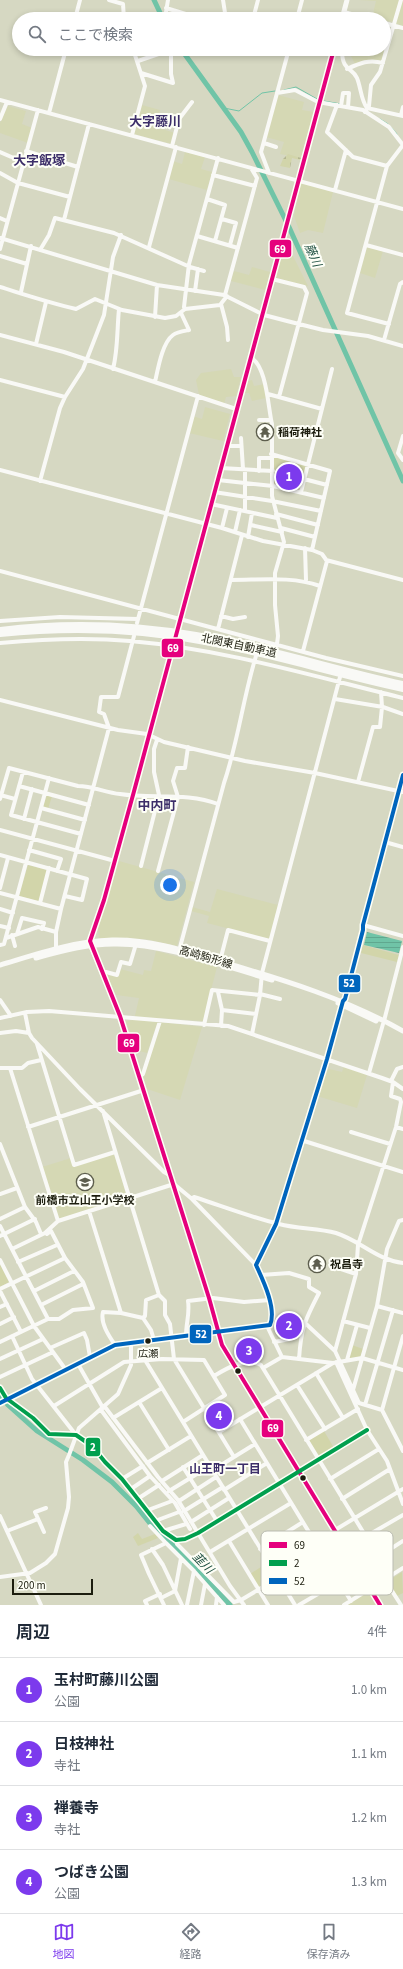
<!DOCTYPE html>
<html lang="ja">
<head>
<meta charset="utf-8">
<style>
	:root { --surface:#fff; --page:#f6f6f7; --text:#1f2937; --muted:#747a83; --line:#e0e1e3; --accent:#7c3aed }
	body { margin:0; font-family:"Source Sans 3","Noto Sans JP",sans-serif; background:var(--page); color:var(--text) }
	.scale { position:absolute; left:12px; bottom:10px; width:81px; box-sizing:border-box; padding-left:4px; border:2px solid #1c1d0e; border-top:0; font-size:11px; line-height:14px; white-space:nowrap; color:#1c1d0e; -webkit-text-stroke:3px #fefff7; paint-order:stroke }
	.you { position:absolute; left:170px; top:885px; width:14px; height:14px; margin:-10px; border:3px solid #fff; border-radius:50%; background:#1a73e8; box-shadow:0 0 0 6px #1a73e833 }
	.badge { display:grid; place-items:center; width:26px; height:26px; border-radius:50%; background:var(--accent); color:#fff; font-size:13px; font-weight:700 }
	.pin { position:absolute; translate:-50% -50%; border:2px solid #fff; box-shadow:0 1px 4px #0006 }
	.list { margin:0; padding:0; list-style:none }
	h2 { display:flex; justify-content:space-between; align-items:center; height:52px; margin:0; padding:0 16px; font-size:17px }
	h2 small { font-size:13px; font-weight:400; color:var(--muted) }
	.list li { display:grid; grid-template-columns:26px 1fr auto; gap:12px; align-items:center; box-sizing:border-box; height:64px; padding:0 16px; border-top:1px solid var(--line) }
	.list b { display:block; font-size:15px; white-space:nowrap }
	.list p { margin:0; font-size:13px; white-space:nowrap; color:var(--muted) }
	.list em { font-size:13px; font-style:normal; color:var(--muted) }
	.icon { flex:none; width:22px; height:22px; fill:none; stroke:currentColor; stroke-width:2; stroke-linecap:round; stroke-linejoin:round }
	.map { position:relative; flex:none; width:403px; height:1605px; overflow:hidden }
	.search { position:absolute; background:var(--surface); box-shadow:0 2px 6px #0003; left:12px; right:12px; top:12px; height:44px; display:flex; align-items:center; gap:10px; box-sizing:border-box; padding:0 14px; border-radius:22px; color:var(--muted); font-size:15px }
	.sheet { height:308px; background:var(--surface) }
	nav { display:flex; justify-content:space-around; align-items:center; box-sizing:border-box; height:56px; border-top:1px solid var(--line); background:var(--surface); font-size:11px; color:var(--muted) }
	nav a { display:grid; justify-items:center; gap:2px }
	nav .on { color:var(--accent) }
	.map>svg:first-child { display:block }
	.built { fill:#d5d8b4 }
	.cemetery { fill:url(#cemetery-stones) }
	.park { fill:#d2d5aa }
	.water { fill:url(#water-rules) }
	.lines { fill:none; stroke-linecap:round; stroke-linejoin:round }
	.stream { stroke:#70c4a7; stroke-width:1 }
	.river { stroke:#70c4a7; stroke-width:5 }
	.minor { stroke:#f9f9f6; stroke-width:4 }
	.major { stroke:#f9f9f6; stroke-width:5 }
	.highway { stroke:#f9f9f6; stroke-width:6 }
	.bus-1-casing { stroke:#fefff7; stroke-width:7 }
	.bus-2-casing { stroke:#fefff7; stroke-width:7 }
	.bus-3-casing { stroke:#fefff7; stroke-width:7 }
	.bus-1 { stroke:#e5007d; stroke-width:4 }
	.bus-2 { stroke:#019f4e; stroke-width:4 }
	.bus-3 { stroke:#0065bd; stroke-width:4 }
	.bus-dot { fill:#1c1d0e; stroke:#fefff7; stroke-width:1.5 }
	.labels { text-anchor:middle; stroke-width:4; stroke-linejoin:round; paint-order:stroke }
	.bus-label { font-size:10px; fill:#1c1d0e; stroke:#fefff7 }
	.poi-label { font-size:11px; font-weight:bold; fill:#1c1d0e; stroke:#fefff7; text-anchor:start }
	.street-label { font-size:11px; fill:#1c1d0e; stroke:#fefff7 }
	.water-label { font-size:12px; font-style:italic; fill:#1e4f41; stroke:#fefff7 }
	.neighbourhood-label { font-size:12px; font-weight:bold; fill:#3c2e69; stroke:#fefff7 }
	.quarter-label { font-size:13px; font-weight:bold; fill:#3c2e69; stroke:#fefff7 }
	.key { fill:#fefff7; stroke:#babbb1; stroke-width:1 }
	.key-label { font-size:11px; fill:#1c1d0e }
	.line-badge { stroke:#fefff7; stroke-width:1.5 }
	.badge-label { font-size:11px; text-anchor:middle; font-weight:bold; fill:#fff }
</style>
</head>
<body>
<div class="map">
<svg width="403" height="1605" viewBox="0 0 403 1605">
	<defs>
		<pattern id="cemetery-stones" width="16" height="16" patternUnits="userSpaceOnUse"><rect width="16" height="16" fill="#d2d5aa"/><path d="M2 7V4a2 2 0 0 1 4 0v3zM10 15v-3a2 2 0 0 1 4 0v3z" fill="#b4b691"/></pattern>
		<pattern id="water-rules" width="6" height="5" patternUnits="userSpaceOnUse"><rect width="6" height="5" fill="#70c4a7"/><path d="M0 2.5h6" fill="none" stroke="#60a88f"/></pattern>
	</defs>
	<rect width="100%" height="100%" fill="#d6d8c2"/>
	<path class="built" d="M359,0H399L393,22L372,18L376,1Z
		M402,0H403V26L395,23Z
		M349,49H379L385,51L382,61L368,60L355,64L350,54Z
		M278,95L304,102L302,110L314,112L301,158L280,154L284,142L266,137Z
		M142,105L160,110L158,118L164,120L162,129L175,133L172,144L134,134Z
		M8,106L26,111L22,124L32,128L28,143L0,133V123Z
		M185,152L205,157L201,169L212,172L207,190L169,179L173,161L182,164Z
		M301,183L333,192L323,233L308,230L300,233L294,216Z
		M367,247L383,251L375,278L360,273Z
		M284,248L290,250L308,286L275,278Z
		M252,267L270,272L265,290L231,281L234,271L249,275Z
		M231,369L234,377H241L236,396L226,397L224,404L199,395L196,380L201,373Z
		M252,380L254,386L265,384L266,398L252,401L249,393H245L248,381Z
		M205,407L230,414L223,441L189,433L193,416L202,419Z
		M119,861L194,882L177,946L145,939L99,938L98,928Z
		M217,889L278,905L269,939L207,923L209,916L191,911L192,907L210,912Z
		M156,951L217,967L203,1021L159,1018L147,1053L139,1051L140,1044L133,1041L126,1021L134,1020L139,998L116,995L106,973L118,977L120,969L143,975L144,970L151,971Z
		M161,1022L202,1027L180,1100L147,1089L144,1077Z
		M344,1066L367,1075L357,1108L317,1096L325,1068L342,1072Z
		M114,1154L127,1197L59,1220L42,1167L71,1158L73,1166Z
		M368,1592L376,1605H347Z"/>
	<path class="cemetery" d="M288,154L301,158L300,160L292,158L290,168L280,166L283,159Z"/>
	<path class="park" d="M272,456L304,465L306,468L300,491L276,485L274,483Z
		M47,795L52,796L48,809L43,807Z
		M28,865L47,870L39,901H38L19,896Z
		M363,945L399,955L397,962L361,953Z
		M0,1264L9,1282L0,1287Z
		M352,1345L363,1349L360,1357L350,1359L349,1357Z
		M219,1401L232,1423L219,1430L206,1409Z
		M324,1431L334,1448L319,1457L309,1440Z
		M138,1533L142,1539L155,1534L158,1538L138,1546L133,1537Z
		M267,1563L275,1578L260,1587L258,1586L250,1574Z
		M402,1572L403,1593L397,1596L388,1581Z"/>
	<path class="water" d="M367,932L402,941L399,953L364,945Z"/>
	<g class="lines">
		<path class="stream" d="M284,90L296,87L317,99
			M324,101L341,104
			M224,108L239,111L262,93L275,91
			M380,119L388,124
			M390,126L397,134"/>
		<path class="river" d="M154,0L163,19
			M181,49L241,132L252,152L289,227L403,481
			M0,1394L8,1405L37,1431L83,1460L112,1482L136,1506L153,1527L183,1554L230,1605"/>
		<path class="minor" d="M109,0L123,4L124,19
			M168,0L166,12L170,19
			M223,0L226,19
			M166,8L202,19
			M344,12L369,19
			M75,19L80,0
			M253,19L258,0
			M297,19L302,0
			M384,23L403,28
			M336,49L342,51C342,71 353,68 357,78C361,88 361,100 367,108L403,116
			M171,50V74L173,83
			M138,61L173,49
			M347,69C360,63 369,59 383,63
			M141,73L173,83
			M277,93L295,90L318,102L363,110L389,127L403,145
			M0,100L403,209
			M337,105L327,132L353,157L387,166
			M341,106L343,93H349L348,107
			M365,112L369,106L371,85L380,72L401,0
			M49,113L66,49
			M401,115L403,107
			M0,119L7,102
			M132,135L145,86L133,49
			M264,143L276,147
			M172,146L179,119L192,102
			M26,151L78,167
			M0,152L23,162
			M0,173L18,183L70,197
			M269,173L261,152L289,49
			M213,175L255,186
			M335,190L346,150
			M207,199L225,205L215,241
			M0,218L7,221
			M222,219L236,223L230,245
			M64,220L89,124
			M197,236L238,248
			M0,238L157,285L224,295L264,315L287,321L323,330L368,336L403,346
			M366,245L403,255
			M149,247L176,147
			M0,249L38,110
			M40,250L49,235L55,218L114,233L190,267L204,271
			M0,256L27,264
			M272,279L304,287L307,293L279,397
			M0,287C26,295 50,303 76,309L95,299L122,310L165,318L176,316L185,309L220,305L227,296
			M195,291L198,269
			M21,292L31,246
			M225,295L257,178L251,168
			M221,304L227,327L228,340
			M185,309L184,307L189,264L218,158
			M155,317L157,285
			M389,324L347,313L387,166L403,145
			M0,335L64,352L236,409
			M384,340L400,284L403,282
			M36,344L46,302
			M250,357C267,365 268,408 272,424V496L284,542L275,573V605L278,636L277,644
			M113,369C118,350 117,328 119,309
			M0,380L65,397
			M155,382C158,369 162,343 173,335C177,332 184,331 189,330L181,313
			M268,394L322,409
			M259,420H271
			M403,436L398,453L403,460
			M241,438L243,469
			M227,446H241
			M271,454L330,471L312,550
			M221,468L273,471
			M0,470L222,528L263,541L312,550L322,554L327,561L303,651
			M245,470V511
			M259,471V458H272
			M304,479L327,485
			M218,480L273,486L324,498
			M40,481L60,408L65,397L83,369L104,315L113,257L121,235
			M214,492L272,501L321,511
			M301,492L332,369
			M211,504L277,518
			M276,514L318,525
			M251,525L282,532
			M222,528L227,508
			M281,528L315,537
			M235,532L240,510
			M248,537L252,513
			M305,548L306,580
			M326,560L403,580
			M0,571L326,658L403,676
			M231,580C261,580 292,576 320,586
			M221,616L233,619L245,617
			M0,621L60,617L138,619
			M137,623L198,396
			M218,629L242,535
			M0,643C43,639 87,637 130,641C223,649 313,676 403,698
			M335,699L383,707L403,714
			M0,700L118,730L147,734L164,742L245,761L315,773L403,792
			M23,772L11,815L81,834
			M358,782L373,727H380L382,707L381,692
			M19,786L89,805
			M0,795L15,799
			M0,799L9,768L78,786C93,786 106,793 120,794C152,799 187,792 218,804
			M41,808L85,820
			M24,819L32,789
			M0,830L115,861
			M385,842L403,847
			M29,850L61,859L57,871
			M0,855L87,879L82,900L65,896
			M141,866L159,795L154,772V749L157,740
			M158,871L178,797L173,781L177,768H185L188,747
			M0,888L8,858
			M0,893L61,909
			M40,903L49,868
			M0,909L13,913
			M363,925L403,936
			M0,926L9,928
			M17,934L22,918L44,923L42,929
			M12,935L15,946
			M6,938L38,927L56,932
			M0,945L4,944L49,778
			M90,945L120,1016L209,1298L222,1345L380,1605
			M56,949V932L61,909L109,728L104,714L99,712L101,697H118L134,636
			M179,951L224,783C238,742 243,698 256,656
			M220,961L228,930L270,941
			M102,973L106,972L117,975L121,962L130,964L136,944
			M218,992L222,1010L221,1026
			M260,994L280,999
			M0,1000L11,1016
			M222,1010L256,1014
			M25,1013L29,1033L32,1038L80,1089L164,1172L171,1176
			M0,1018L27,1012L49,1011L228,1026L382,1078L393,1082L403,1089
			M384,1021L403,947
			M204,1025L212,990L260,995
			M0,1033L16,1031L29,1033
			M252,1034L260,995L262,973L340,677
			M37,1044L74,1165L115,1152
			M0,1068H22L28,1063L41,1060
			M10,1068L58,1221
			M369,1073L383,1024
			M140,1076L143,1074L160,1021
			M391,1081L397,1069L403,1067
			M393,1082L391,1096L400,1099L401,1102L396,1127L358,1245L356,1274L335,1351L359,1403L382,1410L403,1451
			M103,1111L159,1295L165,1301V1315L170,1324L174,1359L234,1457
			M28,1127L144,1090
			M396,1127L403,1129
			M351,1132L390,1144
			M301,1140L403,1172
			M0,1144L25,1207L36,1222L41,1234
			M0,1194L17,1188
			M192,1199L194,1197C222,1206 250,1217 279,1224C298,1229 318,1228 336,1233C361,1241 377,1260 403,1263
			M89,1211L121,1313
			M0,1219L25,1207
			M0,1226L48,1319
			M0,1236L35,1219
			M12,1249L45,1233L58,1221L174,1184L192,1199L256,1265
			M0,1260L34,1326L66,1370
			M18,1262L57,1245
			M341,1269L356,1274
			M261,1275L289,1273L309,1279V1287L319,1293C305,1320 301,1328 299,1359
			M0,1289L65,1258
			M0,1291L21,1332
			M34,1291L74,1271
			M41,1305L83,1284
			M377,1306L403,1313
			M0,1307L7,1304
			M143,1318L145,1316L146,1300L159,1295
			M343,1321L370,1328
			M304,1322L335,1351
			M0,1324L14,1317
			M267,1326L282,1357
			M12,1336L32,1379L76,1435
			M186,1336C186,1323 190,1313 188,1301L213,1298L244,1302L270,1300
			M0,1342L48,1319H59L73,1310L93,1308L83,1282L65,1258L51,1231L47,1234
			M274,1342L290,1339L301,1333
			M115,1345C109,1336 100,1323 103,1312L121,1313L143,1318L151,1330L154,1340
			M50,1348L84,1333L87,1340L90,1357
			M0,1359L43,1339
			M145,1360L295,1605
			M347,1360L357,1325
			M336,1362L367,1430L387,1461L403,1504
			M78,1364L103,1408
			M263,1368L282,1357L333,1363
			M316,1373L343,1418
			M214,1376C227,1368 246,1357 261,1365L390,1576
			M0,1377L53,1352
			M297,1385L325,1429
			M0,1388L6,1398L33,1418L49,1434L76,1435L92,1446L105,1462L122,1479L163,1531L176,1540L185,1539L198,1533L367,1430
			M353,1390L377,1306L387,1249L399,1221L403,1220
			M139,1402L169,1450
			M0,1403L115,1345L270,1325C277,1309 263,1280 256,1265L276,1224L327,1059L343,1001L345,999L363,930V925L403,775
			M365,1405L393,1310
			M54,1406L124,1362L162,1359L204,1360L225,1395L183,1422
			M105,1407L158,1477L178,1500L230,1586L244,1605
			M101,1410L150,1476L175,1503L190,1529
			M382,1410L403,1336
			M113,1418L162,1388
			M240,1419L351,1601
			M219,1432L333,1363L362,1358L403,1370
			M306,1440L358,1409
			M147,1463L191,1436
			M183,1467L217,1521
			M213,1470L255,1444
			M122,1479L143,1466
			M330,1479L379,1449
			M162,1481L203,1455
			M131,1489L150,1476
			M224,1490L267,1463
			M169,1491L210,1466
			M139,1498L159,1485
			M342,1499L390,1469
			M179,1501L216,1477
			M148,1510L172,1501
			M184,1511L223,1487
			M0,1516L41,1605
			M155,1521L179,1512
			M191,1522L229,1498
			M150,1526L166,1543
			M7,1531L38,1519
			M163,1531L186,1524
			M44,1532L35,1512L46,1508
			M365,1537L403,1515
			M176,1540L177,1544L234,1602L241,1600L278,1578
			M229,1541L268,1605
			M152,1549L163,1565L182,1605
			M260,1549L303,1522
			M210,1552L291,1503
			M378,1557L403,1541
			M272,1568L403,1489
			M0,1577L30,1573L46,1563L55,1554L68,1508L69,1497L66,1462L69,1455L79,1428L118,1394L131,1365V1343
			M385,1580L401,1605
			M284,1588L327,1561
			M161,1598L175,1591L181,1558
			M147,1605L145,1601L160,1594
			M164,1605L149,1574L141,1555L166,1543L194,1571L224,1605
			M187,1605L194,1571
			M201,1605L205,1584
			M216,1605L217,1597
			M299,1605L340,1581
			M344,1605L403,1568"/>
		<path class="major" d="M342,19L347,0
			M90,945V941L104,900L133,795L334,49
			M36,958C62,951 87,944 114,944C163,943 224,966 272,980
			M0,965C37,954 74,941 112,940C150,939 186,951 222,962C285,980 346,999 403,1031
			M338,1003L376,1021"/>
		<path class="highway" d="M0,630C65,622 132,624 196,635C266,647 334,669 403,684
			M0,634C70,627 142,629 211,643C276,656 339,675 403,689"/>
		<defs>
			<path id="bus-1" d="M334,49L133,795L104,900L90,941L120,1016L209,1298L222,1345L380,1605"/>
			<path id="bus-2" d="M0,1388L6,1398L33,1418L49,1434L76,1435L92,1446L105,1462L122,1479L163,1531L176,1540L185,1539L198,1533L367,1430"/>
			<path id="bus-3" d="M0,1403L115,1345L270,1325C277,1309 263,1280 256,1265L276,1224L327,1059L343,1001L345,999L363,930V925L403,775"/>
		</defs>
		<use href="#bus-1" class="bus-1-casing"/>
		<use href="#bus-2" class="bus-2-casing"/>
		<use href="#bus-3" class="bus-3-casing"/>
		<use href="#bus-1" class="bus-1"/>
		<use href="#bus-2" class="bus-2"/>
		<use href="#bus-3" class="bus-3"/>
	</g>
	<defs>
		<symbol id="temple-ring" viewBox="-11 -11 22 22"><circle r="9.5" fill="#fefff7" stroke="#5d5e4d" stroke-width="1.5"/><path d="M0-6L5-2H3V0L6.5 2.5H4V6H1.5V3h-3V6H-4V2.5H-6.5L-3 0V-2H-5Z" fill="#5d5e4d"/></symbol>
		<symbol id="school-ring" viewBox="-11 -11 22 22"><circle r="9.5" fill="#fefff7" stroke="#5d5e4d" stroke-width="1.5"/><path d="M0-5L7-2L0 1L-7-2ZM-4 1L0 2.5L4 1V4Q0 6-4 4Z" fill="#5d5e4d"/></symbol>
	</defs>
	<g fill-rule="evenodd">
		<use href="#temple-ring" x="255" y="422" width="20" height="20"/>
		<use href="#school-ring" x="75" y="1172" width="20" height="20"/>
		<use href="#temple-ring" x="307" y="1254" width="20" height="20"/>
	</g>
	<g class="bus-dot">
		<circle cx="148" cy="1341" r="3.5"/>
		<circle cx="238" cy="1371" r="3.5"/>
		<circle cx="303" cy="1478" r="3.5"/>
	</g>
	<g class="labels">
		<g class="bus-label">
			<text x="148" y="1357">広瀬</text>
		</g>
		<g class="poi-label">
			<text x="278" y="436">稲荷神社</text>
			<text x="85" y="1204" text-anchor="middle">前橋市立山王小学校</text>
			<text x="330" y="1268">祝昌寺</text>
		</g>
		<g class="street-label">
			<text transform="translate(239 645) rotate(12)" y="4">北関東自動車道</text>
			<text transform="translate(206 957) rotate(16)" y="4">高崎駒形線</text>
		</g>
		<g class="water-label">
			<text transform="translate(313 255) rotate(66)" y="4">藤川</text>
			<text transform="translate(203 1563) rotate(46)" y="4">韮川</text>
		</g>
		<g class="neighbourhood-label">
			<text x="225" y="1473">山王町一丁目</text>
		</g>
		<g class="quarter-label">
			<text x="155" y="126">大字藤川</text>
			<text x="39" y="165">大字飯塚</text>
			<text x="157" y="810">中内町</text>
		</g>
	</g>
	<rect x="261" y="1531" width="132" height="64" rx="6" class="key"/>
	<rect x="269" y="1542" width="18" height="6" fill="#e5007d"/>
	<rect x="269" y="1560" width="18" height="6" fill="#019f4e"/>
	<rect x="269" y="1578" width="18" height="6" fill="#0065bd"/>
	<g class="key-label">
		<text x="294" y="1549">69</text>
		<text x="294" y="1567">2</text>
		<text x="294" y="1585">52</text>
	</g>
	<g class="line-badge">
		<rect x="269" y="239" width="23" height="19" rx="4" fill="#e5007d"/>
		<rect x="161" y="638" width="23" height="20" rx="4" fill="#e5007d"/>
		<rect x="338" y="974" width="23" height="19" rx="4" fill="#0065bd"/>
		<rect x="117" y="1033" width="23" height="20" rx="4" fill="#e5007d"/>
		<rect x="189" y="1324" width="23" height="20" rx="4" fill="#0065bd"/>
		<rect x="261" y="1419" width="23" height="19" rx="4" fill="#e5007d"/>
		<rect x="85" y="1437" width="16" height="20" rx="4" fill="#019f4e"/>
	</g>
	<g class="badge-label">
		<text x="280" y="253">69</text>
		<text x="173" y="652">69</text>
		<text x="349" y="987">52</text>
		<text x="129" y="1047">69</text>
		<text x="201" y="1338">52</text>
		<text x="273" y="1432">69</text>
		<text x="93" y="1451">2</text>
	</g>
</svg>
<div class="scale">200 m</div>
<div class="you"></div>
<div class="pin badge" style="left:289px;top:477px">1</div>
<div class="pin badge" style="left:289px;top:1326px">2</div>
<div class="pin badge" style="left:249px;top:1351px">3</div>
<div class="pin badge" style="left:219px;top:1416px">4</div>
<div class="search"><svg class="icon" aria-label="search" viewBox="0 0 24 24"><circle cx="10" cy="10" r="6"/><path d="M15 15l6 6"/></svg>ここで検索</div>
</div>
<section class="sheet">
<h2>周辺<small>4件</small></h2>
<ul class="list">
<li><span class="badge">1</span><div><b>玉村町藤川公園</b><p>公園</p></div><em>1.0 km</em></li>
<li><span class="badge">2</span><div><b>日枝神社</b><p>寺社</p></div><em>1.1 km</em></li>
<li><span class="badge">3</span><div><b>禅養寺</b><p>寺社</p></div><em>1.2 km</em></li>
<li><span class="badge">4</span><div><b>つばき公園</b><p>公園</p></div><em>1.3 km</em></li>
</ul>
</section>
<nav>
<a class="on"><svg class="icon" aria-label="map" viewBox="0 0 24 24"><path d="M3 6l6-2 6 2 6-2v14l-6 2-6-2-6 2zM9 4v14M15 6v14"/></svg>地図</a>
<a><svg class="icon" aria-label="directions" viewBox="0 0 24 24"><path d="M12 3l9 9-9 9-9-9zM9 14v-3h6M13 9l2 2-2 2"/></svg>経路</a>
<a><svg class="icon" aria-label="saved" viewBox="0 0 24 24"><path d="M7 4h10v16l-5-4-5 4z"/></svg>保存済み</a>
</nav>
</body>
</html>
